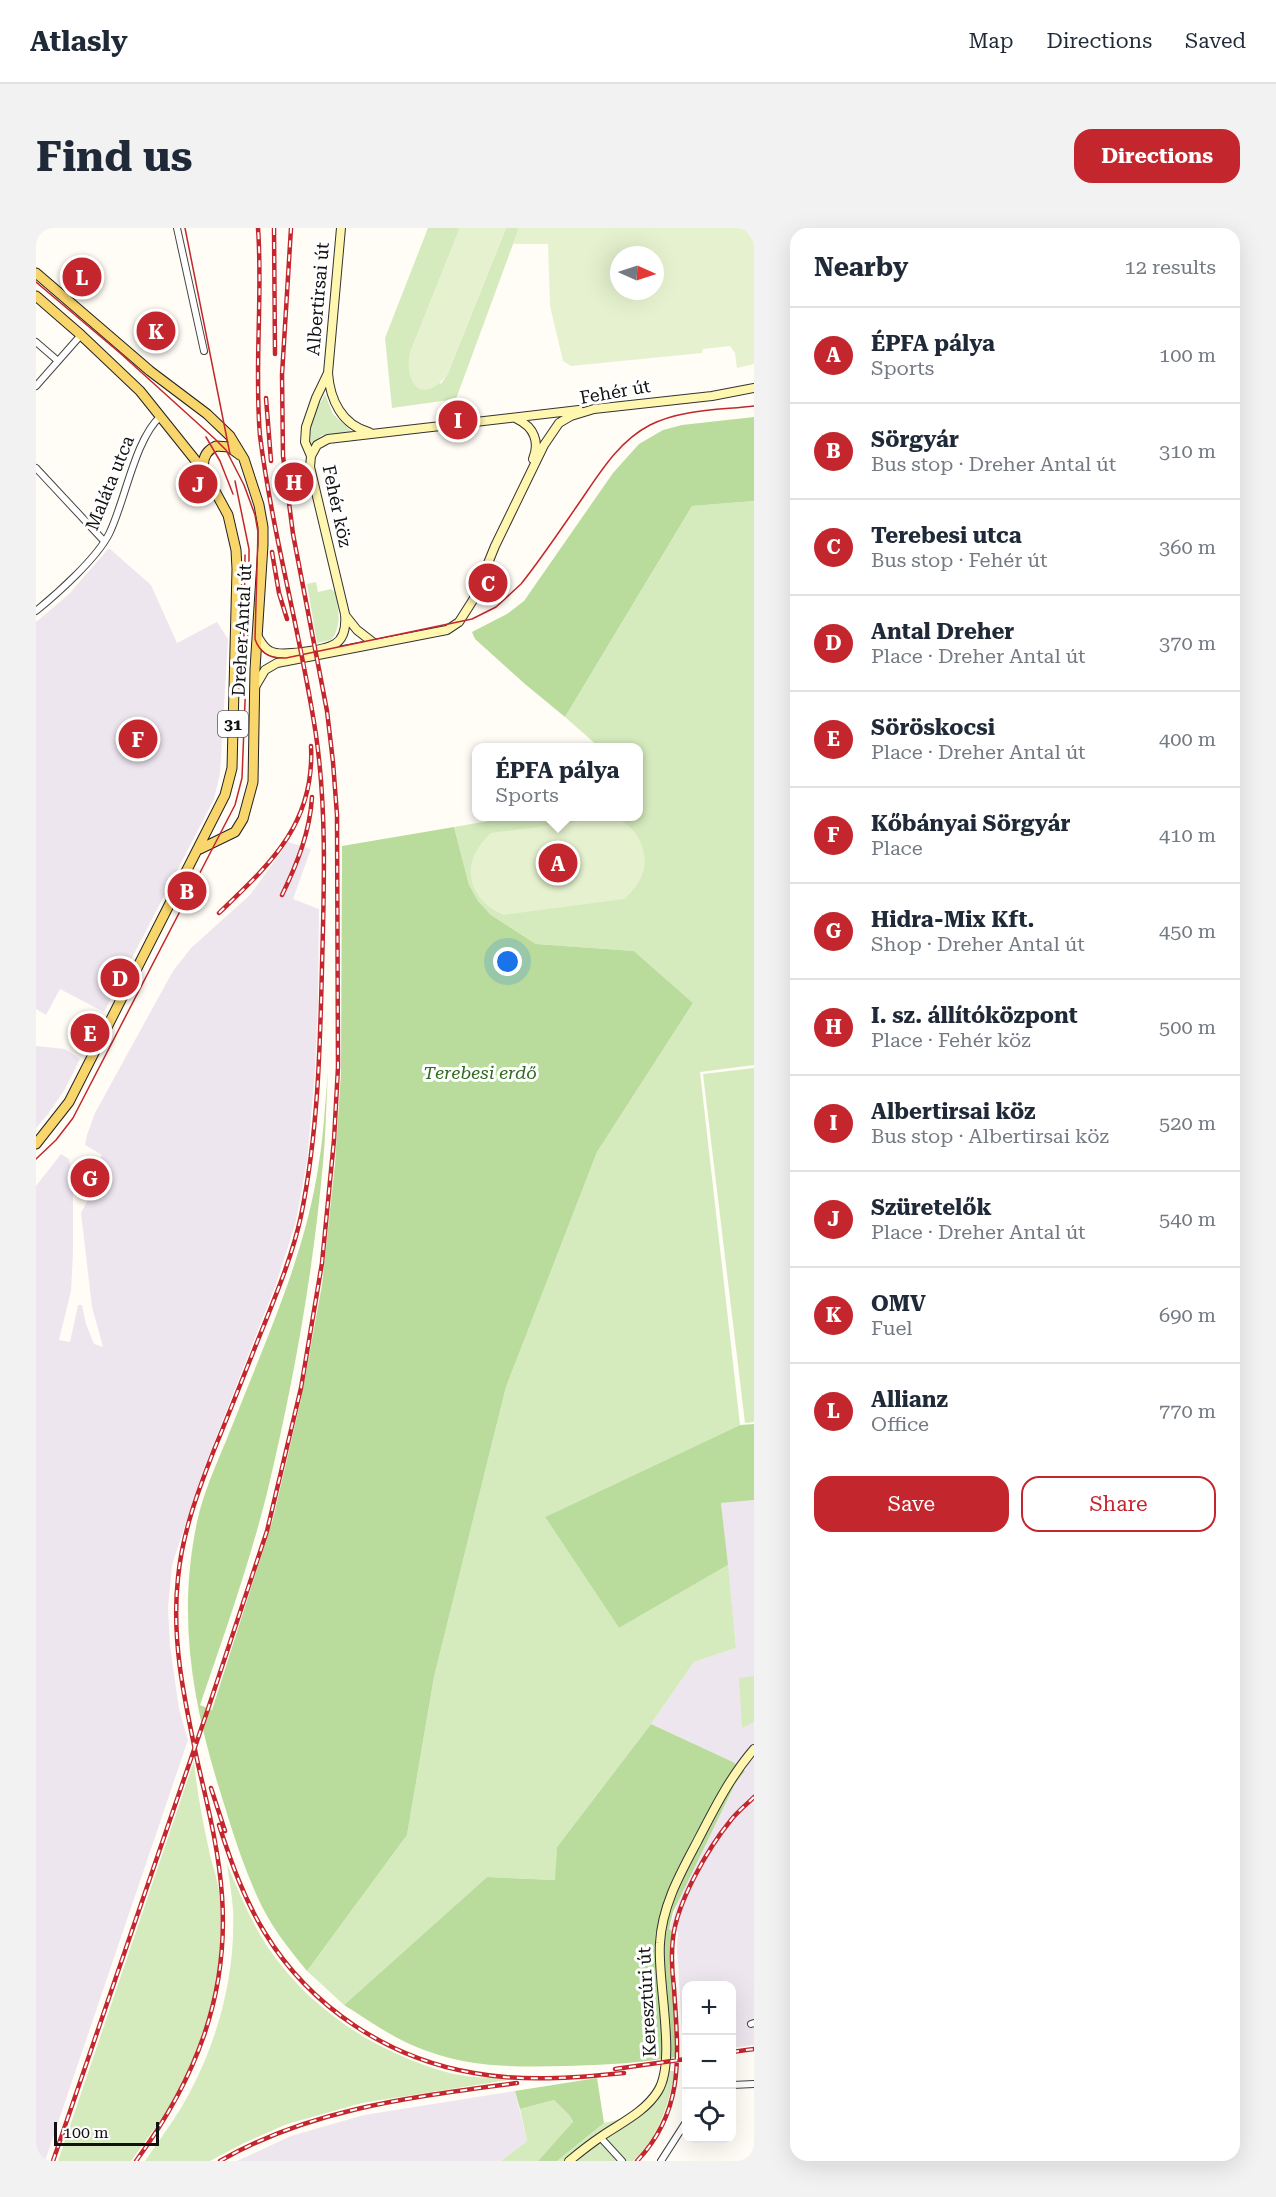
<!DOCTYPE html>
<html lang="en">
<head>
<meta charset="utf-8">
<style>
	:root { --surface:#fff; --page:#f2f2f3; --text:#1f2937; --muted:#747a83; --line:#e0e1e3; --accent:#c4262e }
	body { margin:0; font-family:"Roboto Serif",serif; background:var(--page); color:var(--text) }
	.controls { position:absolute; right:18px; bottom:18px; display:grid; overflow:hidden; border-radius:12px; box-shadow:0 6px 24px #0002 }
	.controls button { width:54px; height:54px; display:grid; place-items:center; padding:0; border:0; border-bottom:2px solid var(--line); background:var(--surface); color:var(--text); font:30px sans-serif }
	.compass { position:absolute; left:574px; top:18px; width:54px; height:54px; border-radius:50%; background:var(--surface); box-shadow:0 6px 24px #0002; rotate:93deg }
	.scale { position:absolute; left:18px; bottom:15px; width:105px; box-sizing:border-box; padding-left:6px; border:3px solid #111; border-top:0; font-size:16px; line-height:21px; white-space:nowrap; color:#111; -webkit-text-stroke:4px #fff; paint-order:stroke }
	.you { position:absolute; left:472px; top:734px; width:21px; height:21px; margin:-15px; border:4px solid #fff; border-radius:50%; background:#1a73e8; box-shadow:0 0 0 9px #1a73e833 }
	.badge { display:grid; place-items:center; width:39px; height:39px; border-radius:50%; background:var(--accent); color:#fff; font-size:20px; font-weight:700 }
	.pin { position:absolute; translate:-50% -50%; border:3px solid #fff; box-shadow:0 2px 6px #0006 }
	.popup { position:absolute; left:436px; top:515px; width:171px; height:78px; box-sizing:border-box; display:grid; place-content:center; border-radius:12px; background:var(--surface); filter:drop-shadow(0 2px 4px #0005); font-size:20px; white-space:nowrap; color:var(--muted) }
	.popup b { font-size:22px; color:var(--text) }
	.popup::after { content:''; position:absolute; left:50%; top:100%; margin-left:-12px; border:12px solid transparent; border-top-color:var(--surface) }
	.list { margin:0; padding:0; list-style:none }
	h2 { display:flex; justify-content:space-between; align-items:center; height:78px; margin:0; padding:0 24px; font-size:26px }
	h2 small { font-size:20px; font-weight:400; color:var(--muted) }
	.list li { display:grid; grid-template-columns:39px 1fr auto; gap:18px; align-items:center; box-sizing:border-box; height:96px; padding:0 24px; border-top:2px solid var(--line) }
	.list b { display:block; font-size:22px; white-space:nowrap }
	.list p { margin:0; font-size:20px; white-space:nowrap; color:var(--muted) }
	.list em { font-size:20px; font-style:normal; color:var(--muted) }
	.actions { display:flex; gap:12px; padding:18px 24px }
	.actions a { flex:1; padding:14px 0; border:2px solid var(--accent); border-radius:18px; text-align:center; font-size:21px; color:var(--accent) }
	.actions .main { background:var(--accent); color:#fff }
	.icon { flex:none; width:33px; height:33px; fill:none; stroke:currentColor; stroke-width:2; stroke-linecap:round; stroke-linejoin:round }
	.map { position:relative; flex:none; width:718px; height:1933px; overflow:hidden; border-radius:18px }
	header { display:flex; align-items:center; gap:36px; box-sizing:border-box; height:84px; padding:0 30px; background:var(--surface); border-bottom:2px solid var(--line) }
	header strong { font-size:28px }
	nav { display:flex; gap:33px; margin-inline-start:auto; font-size:21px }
	.intro { display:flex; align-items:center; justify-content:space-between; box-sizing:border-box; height:144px; padding:0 36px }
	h1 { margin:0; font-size:42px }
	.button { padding:15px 27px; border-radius:18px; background:var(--accent); color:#fff; font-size:21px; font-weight:700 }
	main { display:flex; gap:36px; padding:0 36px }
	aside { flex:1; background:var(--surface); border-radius:18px; box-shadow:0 6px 24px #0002 }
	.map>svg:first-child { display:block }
	.industrial { fill:#eee6ef }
	.green { fill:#d5ebbd }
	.forest { fill:#b9dc9c }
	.pitch { fill:#e6f2cf; fill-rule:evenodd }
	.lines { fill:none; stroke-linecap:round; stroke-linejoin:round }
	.street-casing { stroke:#444; stroke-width:8 }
	.secondary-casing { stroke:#333; stroke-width:10 }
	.primary-casing { stroke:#222; stroke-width:11 }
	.street { stroke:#fff; stroke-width:6 }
	.secondary { stroke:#fff6b0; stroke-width:8 }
	.primary { stroke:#f9d66b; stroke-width:9 }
	.tram { stroke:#c4262e; stroke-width:1.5 }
	.rail-casing { stroke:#c4262e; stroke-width:4.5 }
	.rail { stroke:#fff; stroke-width:2; stroke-dasharray:7; stroke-linecap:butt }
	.labels { text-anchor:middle; stroke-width:6; stroke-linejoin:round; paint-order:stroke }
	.shield { fill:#fff; stroke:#585858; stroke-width:1.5 }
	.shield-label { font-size:16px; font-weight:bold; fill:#111 }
	.street-label { font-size:18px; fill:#111; stroke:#fff }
	.park-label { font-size:18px; font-style:italic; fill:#2f6b1f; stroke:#fff }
</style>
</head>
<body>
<header>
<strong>Atlasly</strong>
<nav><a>Map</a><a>Directions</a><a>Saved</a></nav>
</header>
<div class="intro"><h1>Find us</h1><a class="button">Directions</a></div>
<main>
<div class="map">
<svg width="718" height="1933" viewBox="0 0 718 1933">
	<rect width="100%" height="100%" fill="#fffdf5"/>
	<path class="industrial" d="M73,320L115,357L141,415L181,394L192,411L184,546L178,571L68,784L24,761L10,787L0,781V394L33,366Z
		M252,614L275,621L257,671L283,681L282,773L279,844L271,933L260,993L240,1056L167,1243L136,1337L132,1380L134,1418L143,1481L152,1512L9,1933H0V958L25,926L33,931L37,956V1026L35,1063L23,1112L34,1114L42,1077H46L50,1096L58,1116L67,1119L56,1079L45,985L58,960L51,956L66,927L49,917L51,907L59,885L137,743L155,720L214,667Z
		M0,818L29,821L44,831L29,861L12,886L0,900Z
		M718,1272V1817L696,1820V1758H650V1838L648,1839L641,1719L642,1704L633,1702L644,1668L699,1556L709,1543L697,1534L615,1496L658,1434L700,1420L685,1275Z
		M479,1863L491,1913L465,1933H201L255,1908L328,1887Z"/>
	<path class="green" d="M392,0H424L374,125L405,156L412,145L470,0H483L420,171L356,180L349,110Z
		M289,166L297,186L316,204L286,207L274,219L275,192Z
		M718,273V837L664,844L704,1197L509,1289L583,1400L692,1337L700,1420L658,1434L615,1496L521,1619L520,1652L451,1649L308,1777L271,1743L371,1607L398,1449L470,1159L561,924L657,775L598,723L500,716L455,687L442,673L433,657L418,599L475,589L603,588V520L563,519L529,489L656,278Z
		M280,354L282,364L295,361L299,364C302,381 307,397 295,412L281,415L271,356Z
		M718,840V1194L709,1195L667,846Z
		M718,1448V1494L706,1500L703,1450Z
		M158,1533C161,1565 167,1595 174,1627C178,1642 183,1657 184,1672C192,1740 170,1814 136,1873C125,1894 109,1913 95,1933H22Z
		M191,1636C203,1664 214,1692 231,1718C272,1780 339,1824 410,1844C432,1850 455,1850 478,1851L326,1875L251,1896L208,1915L174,1933H109C121,1915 134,1898 145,1880C180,1821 200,1750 197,1682C196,1666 193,1651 191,1636Z
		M624,1843H639C633,1875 623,1910 597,1933H521L568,1895L589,1890L612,1871L622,1851Z
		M518,1872L533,1887L537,1895L502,1933H465L491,1913L484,1881Z"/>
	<path class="forest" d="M718,189V273L656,278L529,489L489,456L439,411L436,404L471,386L488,373L577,245L603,216L627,202L646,197Z
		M418,599L433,657L442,673L455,687L500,716L598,723L657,775L561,924L470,1159L398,1449L371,1607L271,1743C252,1720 233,1696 221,1668C208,1639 198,1609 189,1579C158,1483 140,1394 161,1294C167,1266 179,1239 190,1213C210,1162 232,1111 251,1058C265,1018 277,977 283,934C288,905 289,874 292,844C290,875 290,905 287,935C277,1046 257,1157 231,1265C213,1337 188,1407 164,1477L176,1482L237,1291L265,1171L286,1057L299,936L305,845L306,618Z
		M718,1196V1272L685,1275L692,1337L583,1400L509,1289L704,1197Z
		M615,1496L697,1534L709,1543L699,1556L637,1684L633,1701L636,1703L635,1718L640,1829C604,1835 567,1837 531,1838C483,1839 437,1840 391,1823C361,1813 335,1794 308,1777L451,1649L519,1652L521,1619Z
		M561,1850L568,1895L521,1933H502L537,1894L533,1887L518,1872L484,1881L479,1863Z"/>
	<path class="pitch" d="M424,0H470L412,145C390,177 367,159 374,125Z
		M483,0H709L718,14V136L701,140L699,125L694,118L667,121L666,125L535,138L527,133L514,78L512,16H477ZM583,27H619V63H583Z
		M575,589C598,594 614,621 607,644C604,655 597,663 588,671L467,687C429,669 424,633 455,605Z"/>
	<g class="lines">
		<defs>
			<path id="street" d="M141,0L168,123
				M0,114L22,133
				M0,158L45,107
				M0,240L68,313
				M0,383C22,365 60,331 73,306C89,274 99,210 125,188
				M715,1796L718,1795
				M696,1857L718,1856
				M564,1909L586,1933
				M625,1933L650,1894"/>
			<path id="secondary" d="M305,0L292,145C294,172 306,197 333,204
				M481,191C498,199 504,214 497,231
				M275,228L281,217L292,211L543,182
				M309,387L321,402L339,416
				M222,409C225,414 228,420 234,423C244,429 289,422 299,416C309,410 310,397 309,386L274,239L275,228L269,214L270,199L280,170L292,145
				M219,459L229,442L241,435L411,402L423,394L437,372L459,318L508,217L523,195L535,188L558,181L676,168L718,160
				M533,1933C544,1924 554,1916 566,1908C585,1895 609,1884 622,1863C641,1832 621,1754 624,1715C626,1678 644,1646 661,1614C678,1581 694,1549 718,1521"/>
			<path id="primary" d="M0,45L114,143L171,186L194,208L208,231L223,277L227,299V317L219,441L217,554L207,591L199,604L164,621
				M0,68L45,107L104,163L168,243L192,287L200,322L201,341L196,540L189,567L33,874L0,916
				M168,243C166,232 169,223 180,218L193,219L204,227"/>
		</defs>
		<use href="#street" class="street-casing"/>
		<use href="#secondary" class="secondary-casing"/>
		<use href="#primary" class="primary-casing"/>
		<use href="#street" class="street"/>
		<use href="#secondary" class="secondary"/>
		<use href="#primary" class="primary"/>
		<path class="tram" d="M149,0L194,226
			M0,54L84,125L179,211L190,222L208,257L219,287L222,304L219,411C224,426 235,431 250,430L436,391L460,379L485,356C505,331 523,304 541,278C562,248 581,214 614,197C645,181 685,182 718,178
			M170,209L184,233L197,266
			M199,253L213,321V336
			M208,408L209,327
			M0,931L20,912L37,890L199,577L206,550L212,399"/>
		<defs>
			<path id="rail" d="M238,0L239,126
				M230,170L235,233
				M236,324L243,365L251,391
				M246,667C261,636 274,604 276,569
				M183,685C234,636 279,596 275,518
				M175,1560L189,1603
				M183,1597C195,1634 208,1671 229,1705C274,1779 353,1831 438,1845C486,1854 539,1850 588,1845
				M696,1824L718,1821
				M579,1841L650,1831
				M17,1933L172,1481L231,1303L265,1160L286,1035L298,912L302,839L301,587L297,534L291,483L257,306L247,228L246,147L255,0
				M100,1933C159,1852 193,1769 186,1668C183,1623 172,1579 162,1536C149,1474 135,1414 142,1350C146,1306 162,1263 178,1222C195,1181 211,1139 228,1097C242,1062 257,1025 265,988C282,905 284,822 286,739C288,662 291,583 280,507C265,407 237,309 224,208C218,139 227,69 222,0
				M184,1933C276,1880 378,1869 481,1855
				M601,1933C650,1881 642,1826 638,1760C636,1744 635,1727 637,1710C641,1674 672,1620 695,1592C701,1584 710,1577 718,1569"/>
		</defs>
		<use href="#rail" class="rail-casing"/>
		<use href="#rail" class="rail"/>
	</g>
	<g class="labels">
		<rect class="shield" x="182" y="483" width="30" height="26" rx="4.5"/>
		<g class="shield-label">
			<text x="197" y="502">31</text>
		</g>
		<g class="street-label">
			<text transform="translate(282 71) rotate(-85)" y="6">Albertirsai út</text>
			<text transform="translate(579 164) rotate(-10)" y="6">Fehér út</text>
			<text transform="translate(74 255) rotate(-68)" y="6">Maláta utca</text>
			<text transform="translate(301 278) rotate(78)" y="6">Fehér köz</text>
			<text transform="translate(206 402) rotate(-87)" y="6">Dreher Antal út</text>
			<text transform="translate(611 1774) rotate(-93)" y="6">Keresztúri út</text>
		</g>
		<g class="park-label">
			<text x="444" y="851">Terebesi erdő</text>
		</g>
	</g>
</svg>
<div class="controls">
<button>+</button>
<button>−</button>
<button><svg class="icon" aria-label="locate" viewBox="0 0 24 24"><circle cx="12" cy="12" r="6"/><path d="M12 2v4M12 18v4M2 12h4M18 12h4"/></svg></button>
</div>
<svg class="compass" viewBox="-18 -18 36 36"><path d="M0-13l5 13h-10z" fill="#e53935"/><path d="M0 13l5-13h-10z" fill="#747a83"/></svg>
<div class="scale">100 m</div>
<div class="you"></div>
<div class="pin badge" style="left:522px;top:635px">A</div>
<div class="popup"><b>ÉPFA pálya</b>Sports</div>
<div class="pin badge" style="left:151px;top:663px">B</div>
<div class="pin badge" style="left:452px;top:355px">C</div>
<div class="pin badge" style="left:84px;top:750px">D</div>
<div class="pin badge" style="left:54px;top:805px">E</div>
<div class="pin badge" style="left:102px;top:511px">F</div>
<div class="pin badge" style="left:54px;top:950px">G</div>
<div class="pin badge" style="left:258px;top:254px">H</div>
<div class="pin badge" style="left:422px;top:192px">I</div>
<div class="pin badge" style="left:162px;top:256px">J</div>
<div class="pin badge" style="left:120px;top:103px">K</div>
<div class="pin badge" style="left:46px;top:49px">L</div>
</div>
<aside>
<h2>Nearby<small>12 results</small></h2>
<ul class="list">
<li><span class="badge">A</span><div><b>ÉPFA pálya</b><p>Sports</p></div><em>100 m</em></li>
<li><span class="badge">B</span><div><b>Sörgyár</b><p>Bus stop · Dreher Antal út</p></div><em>310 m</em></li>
<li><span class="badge">C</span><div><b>Terebesi utca</b><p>Bus stop · Fehér út</p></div><em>360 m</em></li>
<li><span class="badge">D</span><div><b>Antal Dreher</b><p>Place · Dreher Antal út</p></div><em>370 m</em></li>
<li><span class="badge">E</span><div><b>Söröskocsi</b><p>Place · Dreher Antal út</p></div><em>400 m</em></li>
<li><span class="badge">F</span><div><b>Kőbányai Sörgyár</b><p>Place</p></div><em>410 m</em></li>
<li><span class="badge">G</span><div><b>Hidra-Mix Kft.</b><p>Shop · Dreher Antal út</p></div><em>450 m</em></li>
<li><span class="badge">H</span><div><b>I. sz. állítóközpont</b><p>Place · Fehér köz</p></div><em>500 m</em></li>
<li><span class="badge">I</span><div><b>Albertirsai köz</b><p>Bus stop · Albertirsai köz</p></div><em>520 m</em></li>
<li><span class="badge">J</span><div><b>Szüretelők</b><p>Place · Dreher Antal út</p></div><em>540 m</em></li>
<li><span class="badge">K</span><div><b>OMV</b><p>Fuel</p></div><em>690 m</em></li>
<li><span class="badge">L</span><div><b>Allianz</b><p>Office</p></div><em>770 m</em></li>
</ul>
<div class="actions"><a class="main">Save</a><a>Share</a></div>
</aside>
</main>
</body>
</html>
